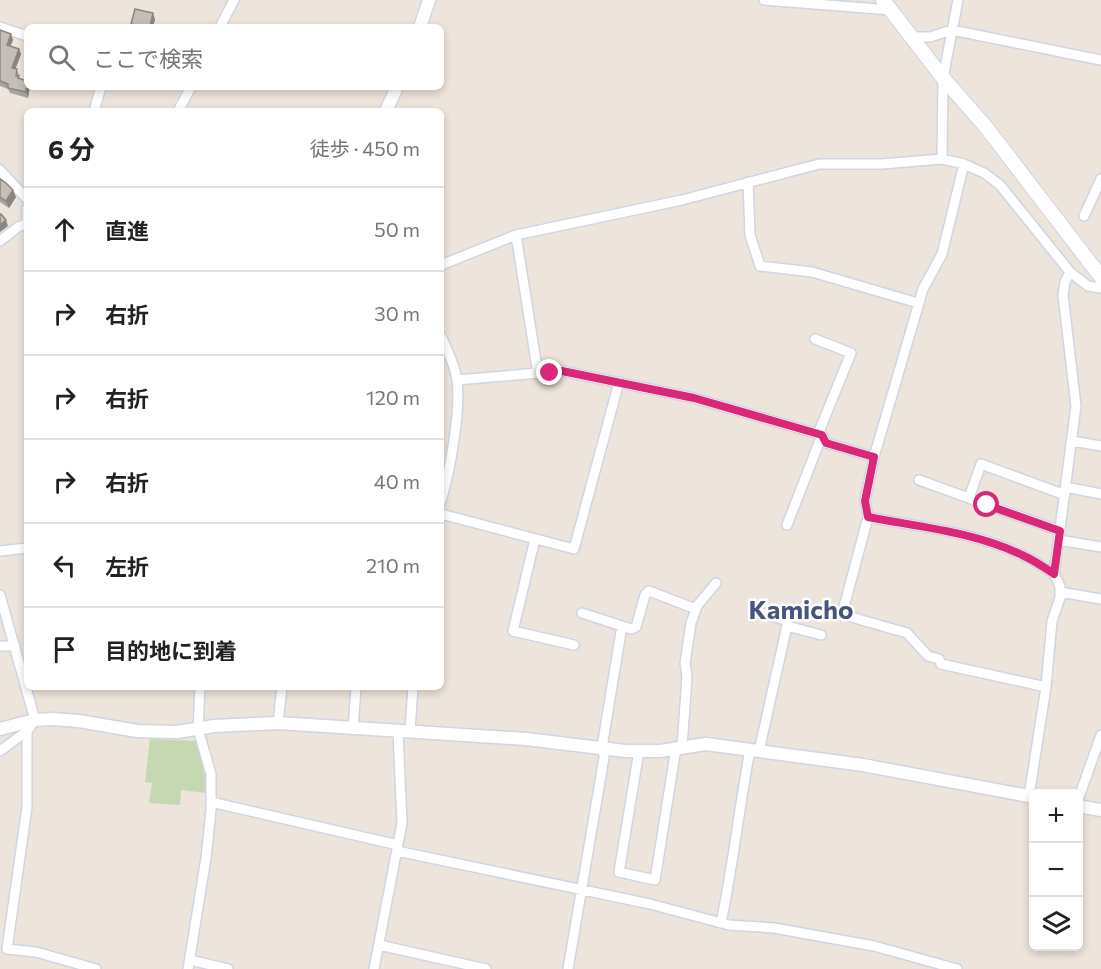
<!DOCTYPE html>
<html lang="ja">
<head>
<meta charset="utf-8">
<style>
	:root { --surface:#fff; --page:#f2f2f2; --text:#222; --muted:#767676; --line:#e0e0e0 }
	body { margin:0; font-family:Commissioner,"Noto Sans JP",sans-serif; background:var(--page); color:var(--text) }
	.controls { position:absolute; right:18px; bottom:18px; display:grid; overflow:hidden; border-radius:9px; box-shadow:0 3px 9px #0003 }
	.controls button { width:54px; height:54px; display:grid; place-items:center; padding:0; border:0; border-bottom:2px solid var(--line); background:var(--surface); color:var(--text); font:30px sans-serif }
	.stop { position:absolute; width:18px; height:18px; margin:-14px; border:4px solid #db2777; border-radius:50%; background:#fff }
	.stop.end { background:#db2777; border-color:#fff; box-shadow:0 2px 6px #0008 }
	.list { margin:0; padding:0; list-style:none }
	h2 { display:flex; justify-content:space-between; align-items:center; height:78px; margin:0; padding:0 24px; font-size:26px }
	h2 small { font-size:20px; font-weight:400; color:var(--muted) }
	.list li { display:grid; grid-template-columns:39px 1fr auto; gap:18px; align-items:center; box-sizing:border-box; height:84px; padding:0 24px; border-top:2px solid var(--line) }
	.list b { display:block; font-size:22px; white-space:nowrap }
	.list em { font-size:20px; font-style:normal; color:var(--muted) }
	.icon { flex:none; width:33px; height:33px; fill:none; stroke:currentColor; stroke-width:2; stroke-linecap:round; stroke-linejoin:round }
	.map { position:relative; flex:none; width:1101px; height:969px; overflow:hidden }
	.search { position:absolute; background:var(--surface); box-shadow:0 3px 9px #0003; left:24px; top:24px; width:420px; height:66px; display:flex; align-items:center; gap:15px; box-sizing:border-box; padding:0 21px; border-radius:9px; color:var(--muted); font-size:22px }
	.panel { position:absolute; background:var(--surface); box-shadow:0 3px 9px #0003; left:24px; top:108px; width:420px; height:582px; border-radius:9px }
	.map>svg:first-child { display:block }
	.cemetery { fill:#c6d8b1 }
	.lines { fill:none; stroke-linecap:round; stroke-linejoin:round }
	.minor-casing { stroke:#d0d5e4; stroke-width:12 }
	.tertiary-casing { stroke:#d0d5e4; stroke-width:15 }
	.secondary-casing { stroke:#d0d5e4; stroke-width:16 }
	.minor { stroke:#fff; stroke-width:9 }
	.tertiary { stroke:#fff; stroke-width:12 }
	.secondary { stroke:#fff; stroke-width:14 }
	.wall { fill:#a9a39e }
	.shaded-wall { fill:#8a8581 }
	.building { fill:#c5beb8; stroke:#8a8581; stroke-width:1.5 }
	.route { stroke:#db2777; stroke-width:8 }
	.labels { text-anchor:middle; stroke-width:5; stroke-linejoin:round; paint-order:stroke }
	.quarter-label { font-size:26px; font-weight:bold; fill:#47547e; stroke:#fff }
</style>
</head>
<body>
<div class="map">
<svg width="1101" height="969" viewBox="0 0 1101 969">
	<rect width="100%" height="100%" fill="#ede4db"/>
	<path class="cemetery" d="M150,739L196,741L207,779L206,793L181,790L180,805L149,803L152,783L145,782Z"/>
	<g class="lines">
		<defs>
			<path id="minor" d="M764,0L891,10
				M0,27L27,36
				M220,27L234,0
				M912,37H930L952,30L1101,60
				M94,111L101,87
				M178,111L191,87
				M942,159L943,78L958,0
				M964,164L942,254L923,289L874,457L865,501L868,517L844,607V615L907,633L928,656L939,659L941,664L1046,687
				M0,170L27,199
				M748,182L750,235L760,266L812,272L918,303
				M27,209V225
				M1084,216L1101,179
				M516,235L538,374
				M0,241L18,227L26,224
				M441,265L516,235L682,200L819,164H882L942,159L964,164L984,173L1000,185L1070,272L1088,286L1101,288
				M441,336C447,350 455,365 457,380C461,411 450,471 441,501
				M815,339L851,353L818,434
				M457,380L562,371L694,398L822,435L826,443L874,457
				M1072,441L1101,446
				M919,480L1060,531
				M1066,487L1101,494
				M969,498L981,464L1065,495
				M441,514L574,549L619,382
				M868,517C919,527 975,532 1022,555C1033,560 1044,567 1054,574
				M787,525L822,435
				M535,539L513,631L574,645
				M1059,540L1101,547
				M0,551L27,548
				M1060,592L1101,599
				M0,595L35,720L27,731L0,751
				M755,611L788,621L759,751
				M582,613L631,629L636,627L645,595L649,591L696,609
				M787,626L821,635
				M0,646H15
				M278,723L282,687
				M353,729L356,687
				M27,731V807L7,949L36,952L96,969
				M410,731L413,687
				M682,747L687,677L685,663L691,623L697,606L716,583
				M639,751L619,872L655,880L676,748
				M1029,796L1046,687L1052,621L1060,598V586L1054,574L1076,406L1063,295L1065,282L1070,272
				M1078,800L1101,735
				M211,802L398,845
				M397,851L650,904L729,925L774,928L874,946L957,969
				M721,923C733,866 739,808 750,750
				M379,945L486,969
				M190,960L228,969
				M188,969L206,858L211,810V774L198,729L200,687
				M374,969L402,823L398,731
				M568,969L604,758L603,741L622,626"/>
			<path id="tertiary" d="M420,27L429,0
				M386,111L397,87
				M0,729L35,720L52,719L79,721L137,731L177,732L214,726L278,723L526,739L625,751H660L706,744L863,765L1034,797
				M1078,806L1101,810"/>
			<path id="secondary" d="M883,0L943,78L986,127L1101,277"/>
		</defs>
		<use href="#minor" class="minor-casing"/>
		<use href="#tertiary" class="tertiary-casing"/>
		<use href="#secondary" class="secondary-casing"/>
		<use href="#minor" class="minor"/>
		<use href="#tertiary" class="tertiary"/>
		<use href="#secondary" class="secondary"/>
	</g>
	<path class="wall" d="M155,19L153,27H133L131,24Z
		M0,30L13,40L10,46L19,49L21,54L15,69L19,74V79L27,81L28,98L10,93L8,89L0,86Z
		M0,179L16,197L9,208L0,202Z"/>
	<path class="shaded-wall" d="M153,13L155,19L153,27H150Z
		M11,34L13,40L9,50L7,45Z
		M19,49L21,54L14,73L12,68Z
		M27,87H30L28,98L26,92Z
		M13,190L16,197L9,208L6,201Z
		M6,220L8,226L0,232V225Z"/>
	<path class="building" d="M135,9L153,13L150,27H145L131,24Z
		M0,30L11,34L7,45L19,49L12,68L17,69L16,76H19L18,78L27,81L26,92L8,88V84L0,81Z
		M0,179L6,183L13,190L6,201L0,197Z
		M1,214L6,220L0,225V216Z"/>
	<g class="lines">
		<path class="route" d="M550,373L562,371L694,398L822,435L826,443L874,457L865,501L868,517C919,527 975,532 1022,555C1033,560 1044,567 1054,574L1060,531L987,505"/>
	</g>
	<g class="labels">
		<g class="quarter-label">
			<text x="801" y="619">Kamicho</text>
		</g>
	</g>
</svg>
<div class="controls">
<button>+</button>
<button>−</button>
<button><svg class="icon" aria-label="layers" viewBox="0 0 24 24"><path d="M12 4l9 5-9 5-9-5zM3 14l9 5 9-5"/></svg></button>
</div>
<div class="stop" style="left:987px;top:505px"></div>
<div class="stop end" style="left:550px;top:373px"></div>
<div class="search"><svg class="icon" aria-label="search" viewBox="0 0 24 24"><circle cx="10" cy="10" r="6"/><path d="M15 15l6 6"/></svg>ここで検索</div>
<section class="panel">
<h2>6 分<small>徒歩 · 450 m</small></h2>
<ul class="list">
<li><svg class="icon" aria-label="ahead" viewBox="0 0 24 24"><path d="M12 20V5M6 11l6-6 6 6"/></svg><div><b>直進</b></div><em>50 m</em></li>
<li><svg class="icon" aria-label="right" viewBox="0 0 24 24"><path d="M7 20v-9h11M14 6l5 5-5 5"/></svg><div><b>右折</b></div><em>30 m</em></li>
<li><svg class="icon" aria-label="right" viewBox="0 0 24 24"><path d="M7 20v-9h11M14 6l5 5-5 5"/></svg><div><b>右折</b></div><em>120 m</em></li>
<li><svg class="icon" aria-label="right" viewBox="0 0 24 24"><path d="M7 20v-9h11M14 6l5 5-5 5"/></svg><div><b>右折</b></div><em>40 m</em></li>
<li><svg class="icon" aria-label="left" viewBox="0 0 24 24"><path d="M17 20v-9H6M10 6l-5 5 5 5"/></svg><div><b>左折</b></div><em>210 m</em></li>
<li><svg class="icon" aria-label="arrive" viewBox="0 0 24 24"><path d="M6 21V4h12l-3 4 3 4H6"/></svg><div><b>目的地に到着</b></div></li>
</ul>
</section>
</div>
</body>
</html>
